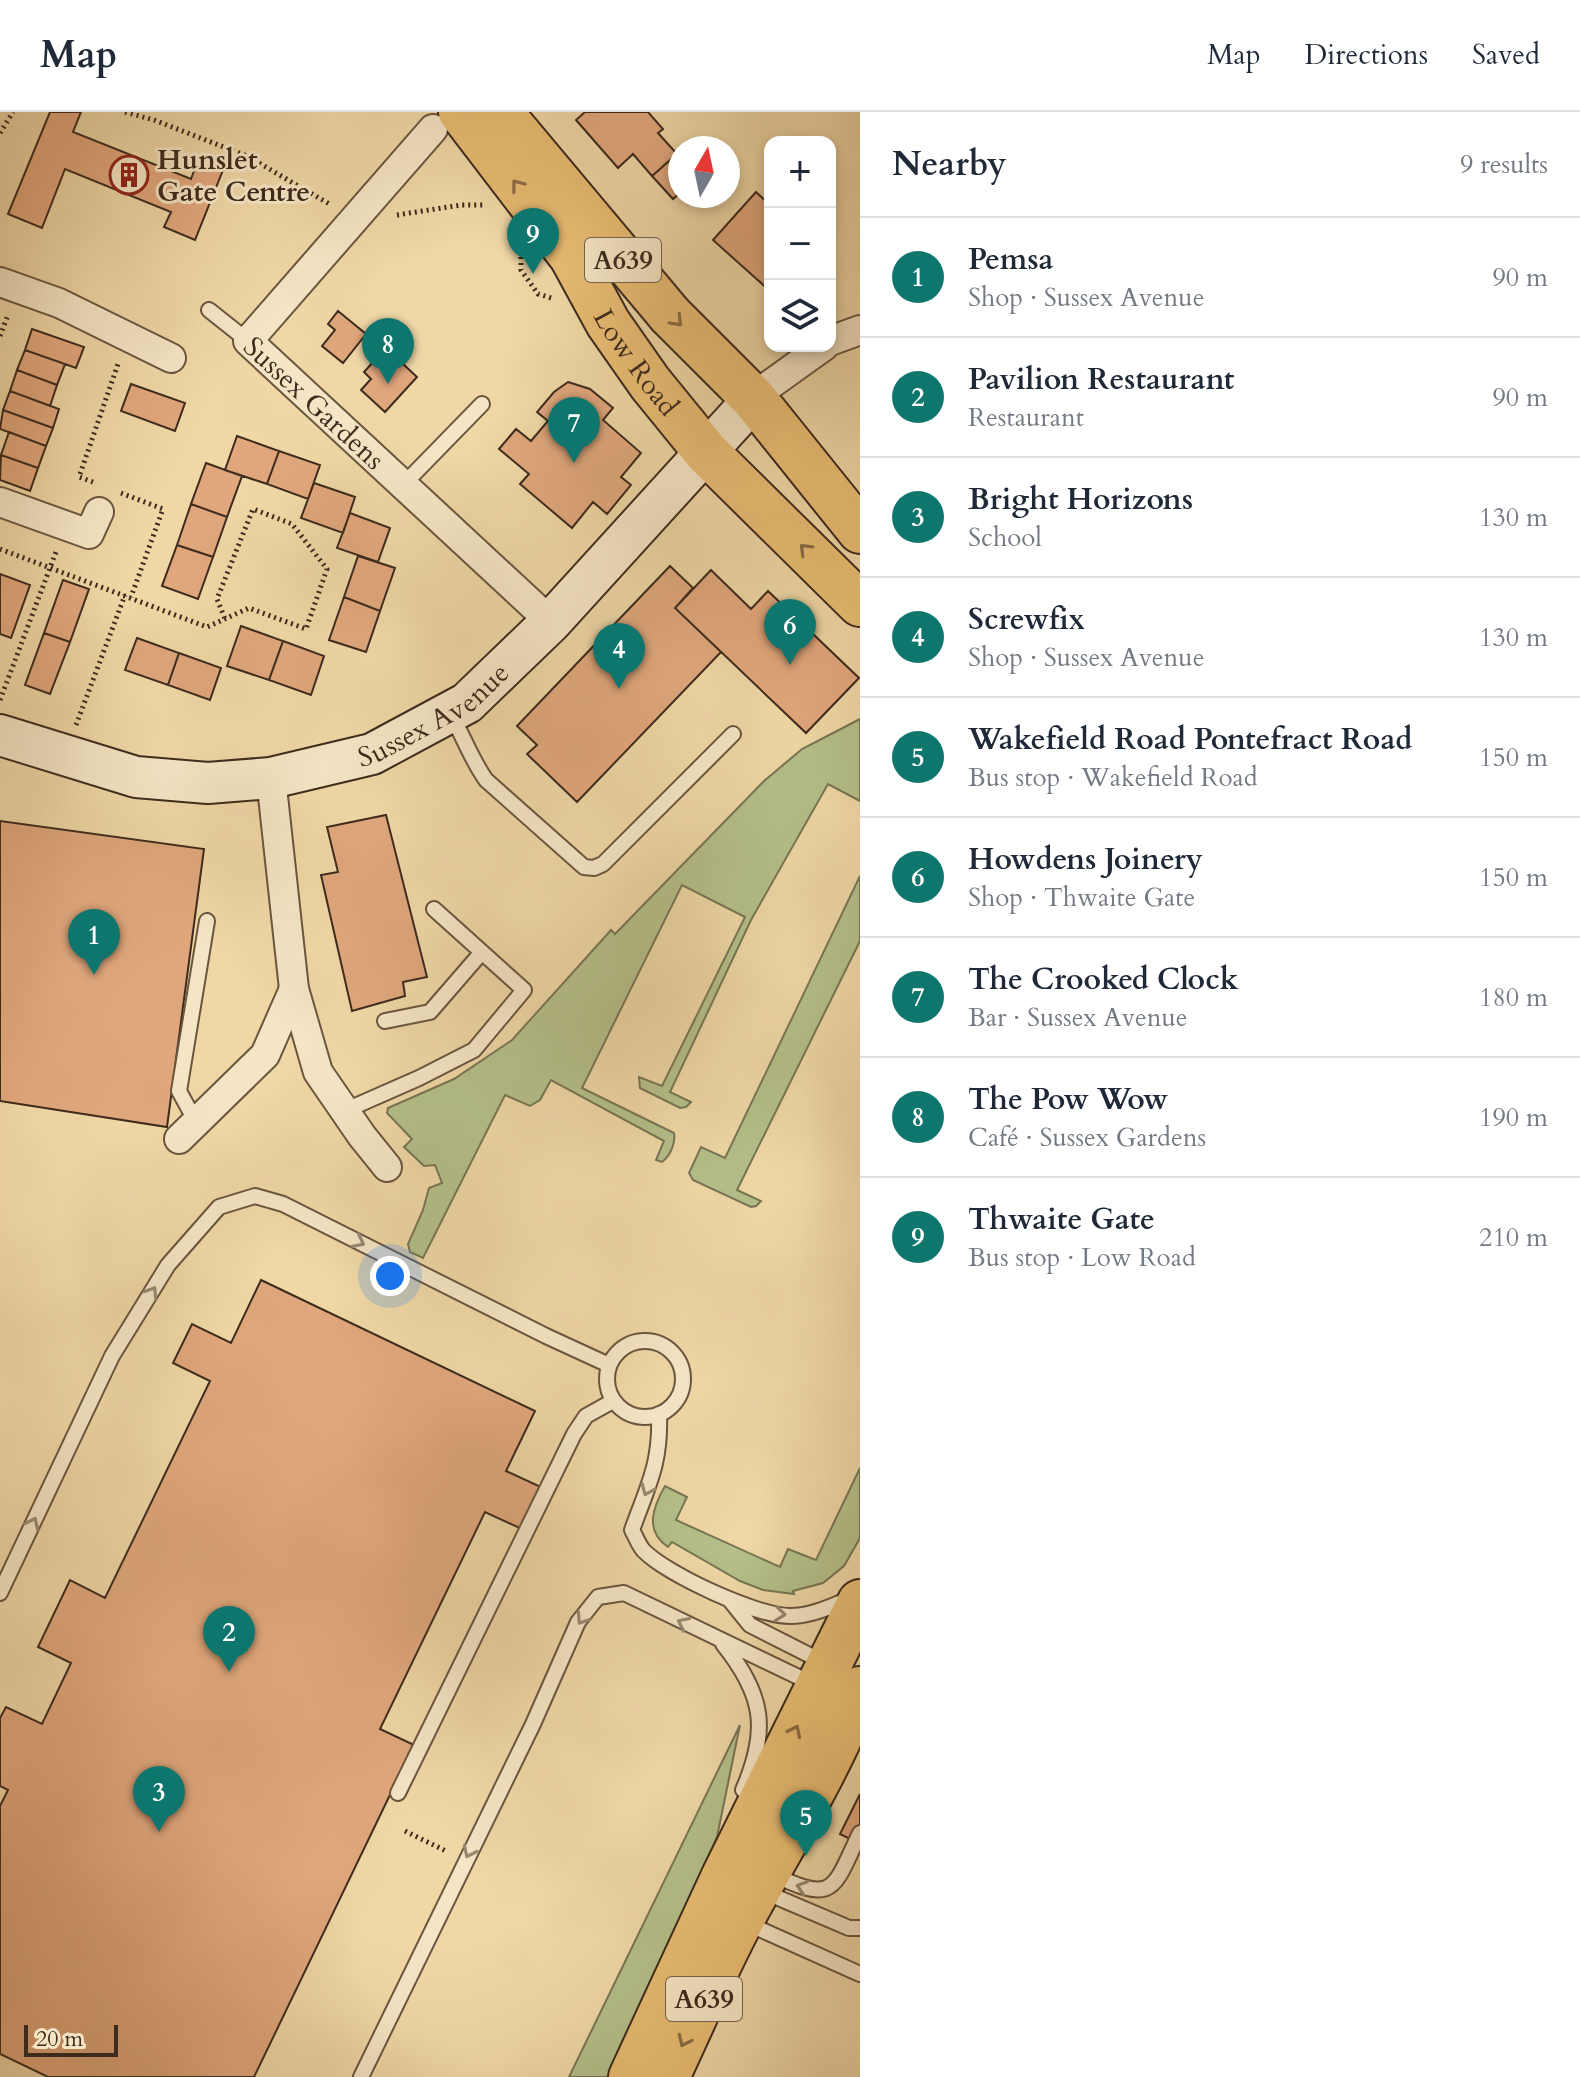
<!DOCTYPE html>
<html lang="en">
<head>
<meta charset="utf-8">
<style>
	:root { --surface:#fff; --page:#f2f2f3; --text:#1f2937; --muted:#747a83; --line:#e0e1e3; --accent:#0f766e }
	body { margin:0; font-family:Cardo,serif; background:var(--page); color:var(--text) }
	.controls { position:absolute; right:24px; top:24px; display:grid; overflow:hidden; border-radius:16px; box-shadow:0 4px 12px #0003 }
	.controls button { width:72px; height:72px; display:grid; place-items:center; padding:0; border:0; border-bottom:2px solid var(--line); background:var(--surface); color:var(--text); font:40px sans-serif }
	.compass { position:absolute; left:668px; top:24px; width:72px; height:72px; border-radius:50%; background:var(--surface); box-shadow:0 4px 12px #0003; rotate:9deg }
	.scale { position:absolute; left:24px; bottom:20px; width:94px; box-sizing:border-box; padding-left:8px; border:4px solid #3d2b1d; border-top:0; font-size:22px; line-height:28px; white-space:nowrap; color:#3d2b1d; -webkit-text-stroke:6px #f5e5c5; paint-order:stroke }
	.you { position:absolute; left:390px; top:1164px; width:28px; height:28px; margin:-20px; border:6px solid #fff; border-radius:50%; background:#1a73e8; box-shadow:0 0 0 12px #1a73e833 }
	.badge { display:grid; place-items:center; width:52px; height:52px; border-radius:50%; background:var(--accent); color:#fff; font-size:26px; font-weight:700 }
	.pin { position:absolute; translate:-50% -66px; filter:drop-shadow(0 2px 4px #0008) }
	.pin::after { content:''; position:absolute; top:42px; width:28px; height:24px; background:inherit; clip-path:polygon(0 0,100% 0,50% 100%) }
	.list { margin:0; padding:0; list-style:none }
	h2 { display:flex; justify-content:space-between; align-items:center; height:104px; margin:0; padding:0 32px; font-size:34px }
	h2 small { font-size:26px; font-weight:400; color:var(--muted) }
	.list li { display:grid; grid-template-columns:52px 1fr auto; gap:24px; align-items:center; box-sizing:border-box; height:120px; padding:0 32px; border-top:2px solid var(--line) }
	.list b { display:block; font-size:30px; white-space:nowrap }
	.list p { margin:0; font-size:26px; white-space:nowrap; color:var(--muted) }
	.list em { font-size:26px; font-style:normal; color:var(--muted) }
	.icon { flex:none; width:44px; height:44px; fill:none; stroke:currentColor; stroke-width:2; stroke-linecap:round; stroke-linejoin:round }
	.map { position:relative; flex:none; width:860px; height:1965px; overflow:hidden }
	header { display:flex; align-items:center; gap:48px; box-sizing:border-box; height:112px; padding:0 40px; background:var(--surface); border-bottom:2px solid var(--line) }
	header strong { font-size:38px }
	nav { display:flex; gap:44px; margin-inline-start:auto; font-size:28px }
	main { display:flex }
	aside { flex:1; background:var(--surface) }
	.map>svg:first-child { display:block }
	.green { fill:#b4bf8a; stroke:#787554; stroke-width:2 }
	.building { fill:#e0a77c; stroke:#3d2b1d; stroke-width:2 }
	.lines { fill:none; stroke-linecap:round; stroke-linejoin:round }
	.lane-casing { stroke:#6a563f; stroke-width:18 }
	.street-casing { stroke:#6a563f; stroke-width:32 }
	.secondary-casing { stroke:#3d2b1d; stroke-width:44 }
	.primary-casing { stroke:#3d2b1d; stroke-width:48 }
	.path { stroke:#3d2b1d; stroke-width:5; stroke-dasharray:2 4; stroke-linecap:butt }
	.lane { stroke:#f5e5c5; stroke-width:14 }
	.street { stroke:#f5e5c5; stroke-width:28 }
	.secondary { stroke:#f5e5c5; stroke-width:40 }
	.primary { stroke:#e8bc73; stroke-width:44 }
	.oneway { stroke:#8a6c44 }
	.oneway2 { stroke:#998871 }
	.labels { text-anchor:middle; stroke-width:6; stroke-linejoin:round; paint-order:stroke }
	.shield { fill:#f5e5c5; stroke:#74634f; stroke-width:2 }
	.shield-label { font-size:26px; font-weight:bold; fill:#3d2b1d }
	.poi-label { font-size:28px; font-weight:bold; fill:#3d2b1d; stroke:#f5e5c5; text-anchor:start }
	.street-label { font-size:28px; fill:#3d2b1d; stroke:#f5e5c5 }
</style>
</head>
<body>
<header>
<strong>Map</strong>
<nav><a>Map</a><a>Directions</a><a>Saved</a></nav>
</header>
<main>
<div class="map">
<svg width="860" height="1965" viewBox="0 0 860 1965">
	<rect width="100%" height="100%" fill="#efd7a6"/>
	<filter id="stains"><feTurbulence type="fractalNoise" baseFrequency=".0025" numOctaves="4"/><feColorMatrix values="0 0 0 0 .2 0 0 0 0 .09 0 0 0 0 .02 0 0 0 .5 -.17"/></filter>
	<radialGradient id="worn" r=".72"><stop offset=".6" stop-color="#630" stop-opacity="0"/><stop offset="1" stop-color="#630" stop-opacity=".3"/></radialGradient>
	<path class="green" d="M860,607V689L828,672L751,808L670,980L691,990L686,995L680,996L640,976L639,965L662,974L745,805L682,773L582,976L674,1021C676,1031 670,1044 662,1050L656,1048L664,1029L551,968L540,988L530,994L505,983L423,1146L410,1140L408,1132L423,1098L429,1076L442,1071L435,1053L424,1054L404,1035L412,1027L387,1001L388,996L454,967L512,928L611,818L615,822L764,669L802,637Z
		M860,764V829L737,1078L761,1089L756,1094L751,1095L693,1068L689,1061L701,1035L725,1046Z
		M860,1356V1426L844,1454L823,1471L793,1479L794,1482L763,1478L740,1469L672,1430L668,1435C644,1419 653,1395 665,1374L687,1385L676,1408L780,1455L788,1437L816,1448Z
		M740,1613L717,1725L611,1965H569Z"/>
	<path class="building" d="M50,0H81L73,20L191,67L198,48L223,58L195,128L164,115L171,100L65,57L42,116L8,102Z
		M585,0H648L663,17L658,21L677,42L652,64L633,42L618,56L576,8Z
		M693,28L701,36H684Z
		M680,39V81L673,87L652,64Z
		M756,80L770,93V179L713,128Z
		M338,199L366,222L343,251L322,234L335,218L328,212Z
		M32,217L84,235L76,256L25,238Z
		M386,236L417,265L385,300L361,278L371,267L364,260Z
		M25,238L65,252L57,273L17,258Z
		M17,258L57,273L50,294L10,279Z
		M568,270L590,277L613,296L603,308L641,341L621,365L631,373L607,402L593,390L572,416L520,372L529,362L499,337L516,317L531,329L548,309L537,300L554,280Z
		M131,272L185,291L175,319L121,299Z
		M10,279L59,297L53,316L3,298Z
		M3,298L53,316L46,334L0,317Z
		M9,320L46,334L38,356L1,343Z
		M237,324L279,339L267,372L225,358Z
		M279,339L320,353L308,387L267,372Z
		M1,343L38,356L30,379L0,368Z
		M206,351L242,364L227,405L191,392Z
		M314,371L355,385L343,421L301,406Z
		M191,392L227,405L213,445L177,433Z
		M350,401L390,416L378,450L337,436Z
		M177,433L213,445L198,487L162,474Z
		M358,444L395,456L380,499L344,485Z
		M670,454L693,476L675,496L721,540L577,690L527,642L537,633L517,614Z
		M711,458L751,497L768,479L859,566L806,621L675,496Z
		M0,462L30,473L11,526L0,522Z
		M63,468L89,477L70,530L44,521Z
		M344,485L380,499L366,540L329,528Z
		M241,514L283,529L269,568L227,554Z
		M44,521L70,530L50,582L25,573Z
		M137,526L179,541L168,573L125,558Z
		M283,529L324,544L311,583L269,568Z
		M179,541L221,556L210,588L168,573Z
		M386,703L427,865L403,870L405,884L352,899L321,763L338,760L327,715Z
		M0,709L204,737L167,1015L0,989Z
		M261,1168L535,1299L506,1359L543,1376L524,1418L485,1400L380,1617L414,1633L254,1965H48L0,1942V1694L8,1678L0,1674V1606L6,1595L42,1612L71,1551L38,1535L70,1468L105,1486L210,1269L173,1251L192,1212L231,1231Z
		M860,1682V1732L840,1722Z"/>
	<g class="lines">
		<defs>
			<path id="lane" d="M209,198L248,229
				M403,373L482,292
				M450,601C463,623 471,647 486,668L584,755L594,756L603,752L733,622
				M385,909L430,900L482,840
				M344,999L419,966L474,938L524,878L434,797
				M196,1010L179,979L207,809
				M607 1267a38 38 0 1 1 76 0a38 38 0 1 1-76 0Z
				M659,1302C661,1352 648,1373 632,1418C636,1425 639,1434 644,1439C668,1463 757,1504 790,1504C810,1504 830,1495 849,1487
				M0,1481L112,1244L168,1153L219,1095L255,1084L283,1092L546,1224L609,1253
				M729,1487L750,1513L823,1550
				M723,1532C764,1583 769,1618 743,1678
				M398,1681L574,1322L586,1304L613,1289
				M770,1761C835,1792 832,1780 860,1721
				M762,1779L849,1816H860
				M744,1810L860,1862
				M361,1965L533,1612L578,1510L598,1485L624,1481L815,1573"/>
			<g id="street">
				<path id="s1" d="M433,17L248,229L551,510"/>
				<path d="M0,170L59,191L171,246"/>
				<path d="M830,229L860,218"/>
				<path d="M754,287L764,277L824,234"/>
				<path d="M0,390L89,422L99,400"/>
				<path d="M271,666L294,877L318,960L362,1024L387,1055"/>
				<path d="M179,1027L265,943L294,877"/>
			</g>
			<g id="secondary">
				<path id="s2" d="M0,623L136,665L208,671L271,666L372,642L467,591L551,510L754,287"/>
			</g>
			<g id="primary">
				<path id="s3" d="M461,0L572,145L608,211L650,271L707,341L860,492"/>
				<path d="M500,0L670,203L754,287L860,419"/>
				<path d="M631,1965L724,1764L860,1490"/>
				<path d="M667,1965C692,1912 715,1857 743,1805C782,1732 831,1655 860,1577"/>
			</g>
		</defs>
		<use href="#lane" class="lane-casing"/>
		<use href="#street" class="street-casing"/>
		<use href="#secondary" class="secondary-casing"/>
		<use href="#primary" class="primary-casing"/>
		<path class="path" d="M125,0L154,8L247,44L331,93
			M0,21L13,0
			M397,103L461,93H486
			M521,139V158L538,182L551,186
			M0,224L8,203
			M93,370L79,365L118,252
			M121,381L163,397L131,485
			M0,437L207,515L249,496L306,517L327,457L292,412L253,397L217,487L225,507
			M0,588L56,440
			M76,613L125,483
			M405,1719L446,1739"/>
		<use href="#lane" class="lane"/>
		<use href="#street" class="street"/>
		<use href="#secondary" class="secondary"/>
		<use href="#primary" class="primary"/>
	</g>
	<defs><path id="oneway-chevron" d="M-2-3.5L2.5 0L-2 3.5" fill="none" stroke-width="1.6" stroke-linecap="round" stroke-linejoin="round" transform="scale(2)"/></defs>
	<g class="oneway">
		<use href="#oneway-chevron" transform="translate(517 73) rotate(-127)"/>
		<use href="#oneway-chevron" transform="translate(677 209) rotate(46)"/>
		<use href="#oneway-chevron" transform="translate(805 437) rotate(-135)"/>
		<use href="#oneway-chevron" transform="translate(795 1619) rotate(-64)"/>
		<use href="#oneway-chevron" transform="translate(684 1929) rotate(115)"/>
	</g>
	<g class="oneway2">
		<use href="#oneway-chevron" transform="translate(359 1130) rotate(27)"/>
		<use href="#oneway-chevron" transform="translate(152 1180) rotate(-58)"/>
		<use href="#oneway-chevron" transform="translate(647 1378) rotate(113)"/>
		<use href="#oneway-chevron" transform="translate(33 1411) rotate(-65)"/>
		<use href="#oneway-chevron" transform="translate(780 1502) rotate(6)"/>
		<use href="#oneway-chevron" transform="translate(582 1507) rotate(124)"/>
		<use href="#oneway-chevron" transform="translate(683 1511) rotate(-154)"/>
		<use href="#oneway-chevron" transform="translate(469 1740) rotate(116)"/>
		<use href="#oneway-chevron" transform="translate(802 1775) rotate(-162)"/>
	</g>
	<defs>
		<symbol id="building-ring" viewBox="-11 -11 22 22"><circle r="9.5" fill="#f5e5c5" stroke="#8f2418" stroke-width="1.5"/><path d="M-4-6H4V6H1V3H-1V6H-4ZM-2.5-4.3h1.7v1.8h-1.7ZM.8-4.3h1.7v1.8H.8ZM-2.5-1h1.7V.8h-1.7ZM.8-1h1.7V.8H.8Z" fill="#8f2418"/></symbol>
	</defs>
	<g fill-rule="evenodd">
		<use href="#building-ring" x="107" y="41" width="44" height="44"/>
	</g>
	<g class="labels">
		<g class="shield">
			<rect x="585" y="126" width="76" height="44" rx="6"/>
			<rect x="666" y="1865" width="76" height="44" rx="6"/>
		</g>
		<g class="shield-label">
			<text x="623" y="157">A639</text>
			<text x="704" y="1896">A639</text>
		</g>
		<g class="poi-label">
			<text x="157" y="57">Hunslet<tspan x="157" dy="32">Gate Centre</tspan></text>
		</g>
		<g class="street-label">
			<text dy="10" stroke="none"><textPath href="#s3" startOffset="306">Low Road</textPath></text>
			<text dy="10" stroke="none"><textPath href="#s1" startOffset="372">Sussex Gardens</textPath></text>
			<text dy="10" stroke="none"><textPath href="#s2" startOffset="454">Sussex Avenue</textPath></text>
		</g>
	</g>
	<rect width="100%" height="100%" filter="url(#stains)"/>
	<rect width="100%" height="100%" fill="url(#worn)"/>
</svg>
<div class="controls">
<button>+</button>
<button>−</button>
<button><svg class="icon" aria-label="layers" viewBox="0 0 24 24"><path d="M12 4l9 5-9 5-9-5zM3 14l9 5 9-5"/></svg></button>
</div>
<svg class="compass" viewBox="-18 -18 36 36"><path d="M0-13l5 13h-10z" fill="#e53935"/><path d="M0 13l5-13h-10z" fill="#747a83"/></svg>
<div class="scale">20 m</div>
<div class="you"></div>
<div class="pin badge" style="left:94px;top:863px">1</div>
<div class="pin badge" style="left:229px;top:1560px">2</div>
<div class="pin badge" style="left:159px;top:1720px">3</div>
<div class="pin badge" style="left:619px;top:577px">4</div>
<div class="pin badge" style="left:806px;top:1744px">5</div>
<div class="pin badge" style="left:790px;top:553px">6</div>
<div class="pin badge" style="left:574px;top:351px">7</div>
<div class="pin badge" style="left:388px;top:272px">8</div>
<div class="pin badge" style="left:533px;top:162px">9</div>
</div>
<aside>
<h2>Nearby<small>9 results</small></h2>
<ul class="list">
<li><span class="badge">1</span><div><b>Pemsa</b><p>Shop · Sussex Avenue</p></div><em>90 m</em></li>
<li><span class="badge">2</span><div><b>Pavilion Restaurant</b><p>Restaurant</p></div><em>90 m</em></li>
<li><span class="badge">3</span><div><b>Bright Horizons</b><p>School</p></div><em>130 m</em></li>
<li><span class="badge">4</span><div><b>Screwfix</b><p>Shop · Sussex Avenue</p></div><em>130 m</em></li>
<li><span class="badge">5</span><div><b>Wakefield Road Pontefract Road</b><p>Bus stop · Wakefield Road</p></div><em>150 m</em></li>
<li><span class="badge">6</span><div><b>Howdens Joinery</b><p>Shop · Thwaite Gate</p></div><em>150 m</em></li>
<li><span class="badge">7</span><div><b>The Crooked Clock</b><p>Bar · Sussex Avenue</p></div><em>180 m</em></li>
<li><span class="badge">8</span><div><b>The Pow Wow</b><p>Café · Sussex Gardens</p></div><em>190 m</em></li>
<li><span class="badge">9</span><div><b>Thwaite Gate</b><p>Bus stop · Low Road</p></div><em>210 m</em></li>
</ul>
</aside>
</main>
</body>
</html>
